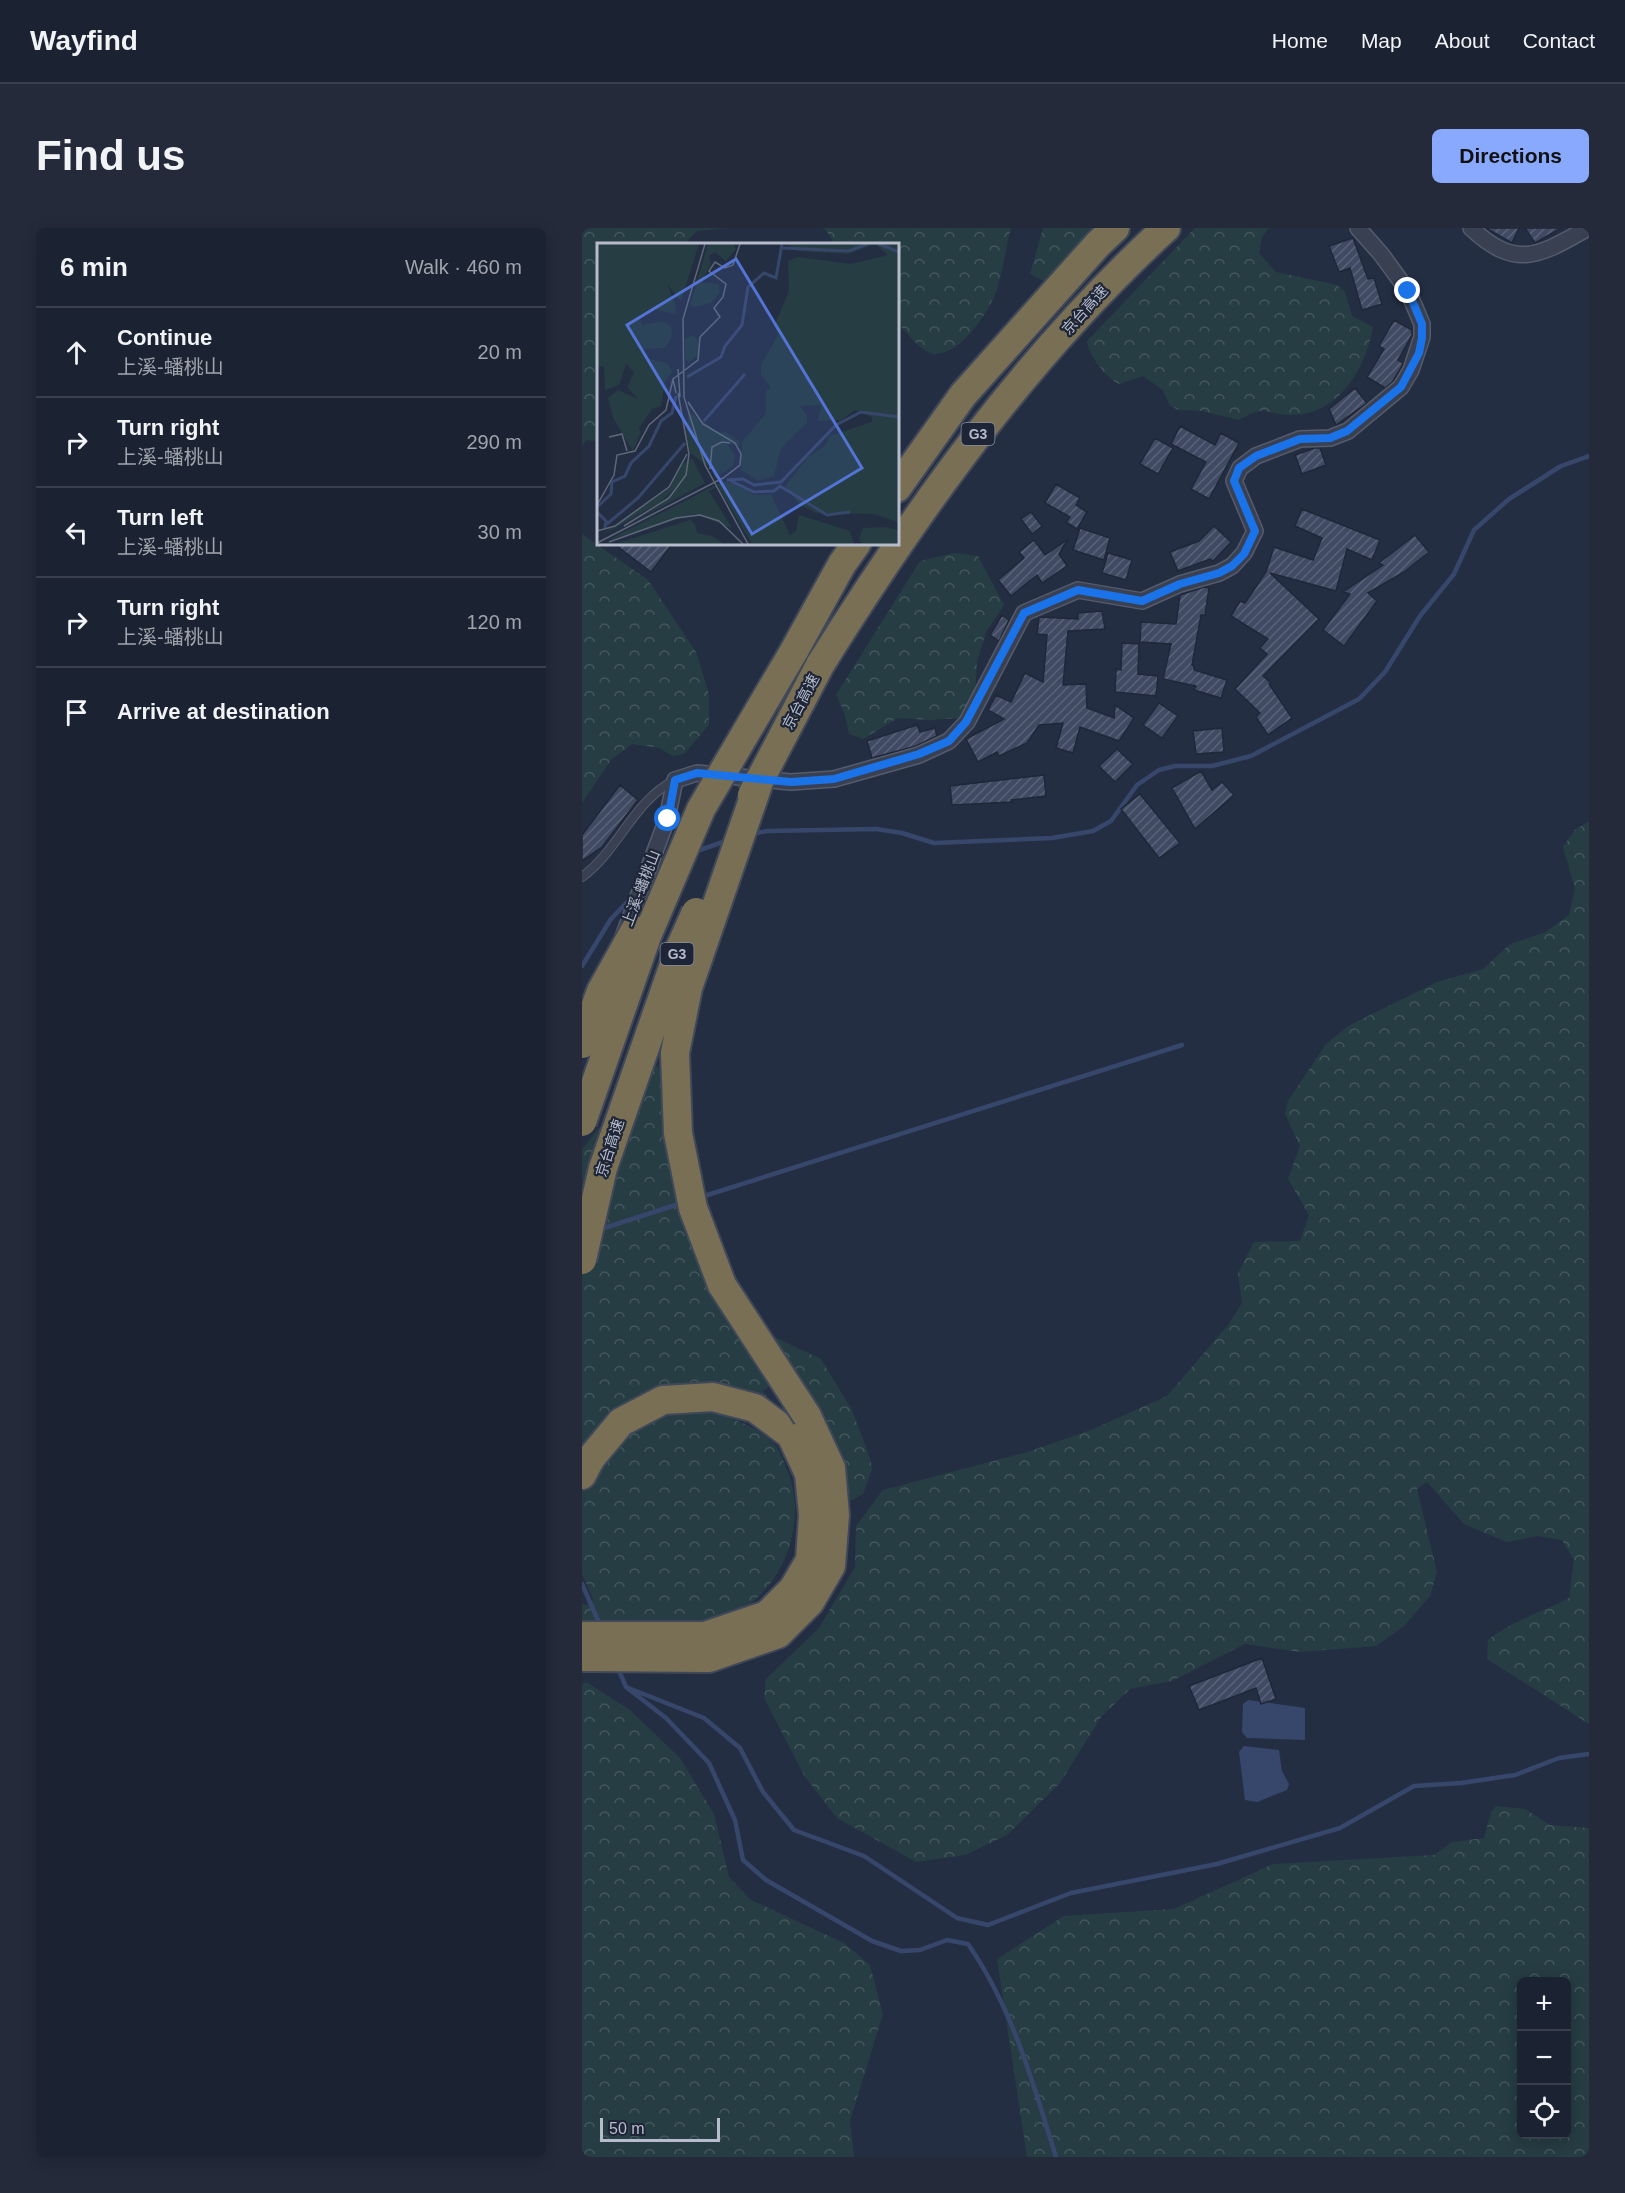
<!DOCTYPE html>
<html lang="en">
<head>
<meta charset="utf-8">
<style>
	:root { --surface:#1b2232; --page:#242a3a; --text:#f1f3f6; --muted:#a0a4ac; --line:#393f4d; --accent:#89a9fe }
	body { margin:0; font-family:Arial,"Noto Sans SC",sans-serif; background:var(--page); color:var(--text) }
	.controls { position:absolute; right:18px; bottom:18px; display:grid; overflow:hidden; border-radius:9px; box-shadow:0 3px 15px #0003 }
	.controls button { width:54px; height:54px; display:grid; place-items:center; padding:0; border:0; border-bottom:2px solid var(--line); background:var(--surface); color:var(--text); font:30px sans-serif }
	.scale { position:absolute; left:18px; bottom:15px; width:120px; box-sizing:border-box; padding-left:6px; border:3px solid #b6bccc; border-top:0; font-size:16px; line-height:21px; white-space:nowrap; color:#b6bccc; -webkit-text-stroke:4px #1d2537; paint-order:stroke }
	.stop { position:absolute; width:18px; height:18px; margin:-14px; border:4px solid #1a73e8; border-radius:50%; background:#fff }
	.stop.end { background:#1a73e8; border-color:#fff; box-shadow:0 2px 6px #0008 }
	.list { margin:0; padding:0; list-style:none }
	h2 { display:flex; justify-content:space-between; align-items:center; height:78px; margin:0; padding:0 24px; font-size:26px }
	h2 small { font-size:20px; font-weight:400; color:var(--muted) }
	.list li { display:grid; grid-template-columns:39px 1fr auto; gap:18px; align-items:center; box-sizing:border-box; height:90px; padding:0 24px; border-top:2px solid var(--line) }
	.list b { display:block; font-size:22px; white-space:nowrap }
	.list p { margin:0; font-size:20px; white-space:nowrap; color:var(--muted) }
	.list em { font-size:20px; font-style:normal; color:var(--muted) }
	.icon { flex:none; width:33px; height:33px; fill:none; stroke:currentColor; stroke-width:2; stroke-linecap:round; stroke-linejoin:round }
	.map { position:relative; flex:none; width:1007px; height:1929px; overflow:hidden; border-radius:9px }
	header { display:flex; align-items:center; gap:36px; box-sizing:border-box; height:84px; padding:0 30px; background:var(--surface); border-bottom:2px solid var(--line) }
	header strong { font-size:28px }
	nav { display:flex; gap:33px; margin-inline-start:auto; font-size:21px }
	.intro { display:flex; align-items:center; justify-content:space-between; box-sizing:border-box; height:144px; padding:0 36px }
	h1 { margin:0; font-size:42px }
	.button { padding:15px 27px; border-radius:9px; background:var(--accent); color:#111; font-size:21px; font-weight:700 }
	main { display:flex; gap:36px; padding:0 36px }
	aside { flex:1; background:var(--surface); border-radius:9px; box-shadow:0 3px 15px #0003 }
	.map>svg:first-child { display:block }
	.forest { fill:url(#forest-crowns); fill-rule:evenodd }
	.water { fill:#37476b }
	.lines { fill:none; stroke-linecap:round; stroke-linejoin:round }
	.stream { stroke:#37476b; stroke-width:4.5 }
	.building { fill:url(#building-hatch); stroke:#1f2739; stroke-width:1.5 }
	.service-casing { stroke:#545b6c; stroke-width:10 }
	.minor-casing { stroke:#545b6c; stroke-width:18 }
	.motorway-casing { stroke:#404859; stroke-width:32 }
	.service { stroke:#394052; stroke-width:8 }
	.minor { stroke:#394052; stroke-width:15 }
	.motorway { stroke:#796f55; stroke-width:28 }
	.motorway-bridge-casing { stroke:#404859; stroke-width:32; stroke-linecap:butt }
	.motorway-bridge { stroke:#796f55; stroke-width:28 }
	.route { stroke:#1a73e8; stroke-width:8 }
	.labels { text-anchor:middle; stroke-width:4.5; stroke-linejoin:round; paint-order:stroke }
	.shield { fill:#1d2537; stroke:#888f9f; stroke-width:1.5 }
	.shield-label { font-size:14px; font-weight:bold; fill:#b6bccc }
	.street-label { font-size:15px; fill:#b6bccc; stroke:#1d2537 }
	.inset-river { fill:none; stroke:#37476b; stroke-width:3 }
	.inset-road { fill:none; stroke:#5e677a; stroke-width:1.5 }
	.view { fill:#5374d4; fill-opacity:0.15; stroke:#5374d4; stroke-width:3 }
	.inset-edge { fill:none; stroke:#b6bccc; stroke-width:3 }
</style>
</head>
<body>
<header>
<strong>Wayfind</strong>
<nav><a>Home</a><a>Map</a><a>About</a><a>Contact</a></nav>
</header>
<div class="intro"><h1>Find us</h1><a class="button">Directions</a></div>
<main>
<aside>
<h2>6 min<small>Walk · 460 m</small></h2>
<ul class="list">
<li><svg class="icon" aria-label="ahead" viewBox="0 0 24 24"><path d="M12 20V5M6 11l6-6 6 6"/></svg><div><b>Continue</b><p>上溪-蟠桃山</p></div><em>20 m</em></li>
<li><svg class="icon" aria-label="right" viewBox="0 0 24 24"><path d="M7 20v-9h11M14 6l5 5-5 5"/></svg><div><b>Turn right</b><p>上溪-蟠桃山</p></div><em>290 m</em></li>
<li><svg class="icon" aria-label="left" viewBox="0 0 24 24"><path d="M17 20v-9H6M10 6l-5 5 5 5"/></svg><div><b>Turn left</b><p>上溪-蟠桃山</p></div><em>30 m</em></li>
<li><svg class="icon" aria-label="right" viewBox="0 0 24 24"><path d="M7 20v-9h11M14 6l5 5-5 5"/></svg><div><b>Turn right</b><p>上溪-蟠桃山</p></div><em>120 m</em></li>
<li><svg class="icon" aria-label="arrive" viewBox="0 0 24 24"><path d="M6 21V4h12l-3 4 3 4H6"/></svg><div><b>Arrive at destination</b></div></li>
</ul>
</aside>
<div class="map">
<svg width="1007" height="1929" viewBox="0 0 1007 1929">
	<defs>
		<pattern id="forest-crowns" width="20" height="18" patternUnits="userSpaceOnUse" patternTransform="scale(1.5)"><rect width="20" height="18" fill="#263d43"/><path d="M2 6a3 3 0 1 1 6 0M12 15a3 3 0 1 1 6 0" fill="none" stroke="#43575d"/></pattern>
		<pattern id="building-hatch" width="6" height="6" patternUnits="userSpaceOnUse" patternTransform="scale(1.5)"><rect width="6" height="6" fill="#404a63"/><path d="M-1 1l2-2M0 6l6-6M5 7l2-2" fill="none" stroke="#596278"/></pattern>
	</defs>
	<rect width="100%" height="100%" fill="#242e43"/>
	<path class="forest" d="M0,0H146L115,3L102,16H16V213L4,212L0,218Z
		M239,0H429C423,21 420,54 410,73C400,93 372,134 346,124C335,119 324,103 315,95V16H253L243,1Z
		M461,0H517L464,54L448,46Z
		M613,0H687L680,9L677,25L694,44L755,57L763,64L770,88L791,99C784,139 757,187 710,187C684,187 684,175 657,192L620,183L597,182L588,178L581,162L561,148L537,156C524,150 507,128 505,113Z
		M0,306L66,352L114,424L127,466V497L102,526L91,528L77,520L50,516L29,532L0,575Z
		M372,325L396,328L422,377L404,404L395,434L393,467L377,490L347,492L316,490L281,511L267,506L262,484L254,467L338,333Z
		M1007,593V1496L905,1431L906,1412C928,1394 960,1384 987,1370L992,1332L980,1312L955,1308L925,1314L882,1296L845,1254L835,1261L855,1344L848,1368L822,1398L794,1418L718,1424L663,1416L590,1453L548,1461L519,1489L478,1555L425,1607L383,1627L334,1634L255,1590L223,1549L182,1470L184,1451L237,1400L273,1339L274,1298L301,1262L442,1225L509,1202L585,1168L646,1097L660,1075L656,1045L672,1014L718,1013L727,987L706,951L718,918L703,886L706,873L744,816L766,798L855,754L901,741L928,716L964,704L987,687L993,661L981,619L993,602Z
		M70,838L77,839L87,904L145,1055L184,1105L239,1131L270,1182L288,1230L290,1241L281,1266L268,1273L261,1264L205,1147L181,1163L203,1191L131,1183C152,1192 178,1199 194,1218C198,1224 201,1232 204,1239C227,1291 204,1362 150,1386C105,1405 47,1396 0,1396V1376L5,1377L11,1371L0,1346V922L16,901L50,875Z
		M4,1454L48,1482L98,1530L132,1586L147,1649L169,1672L262,1715L288,1737L301,1786L268,1893L272,1929H0V1457Z
		M914,1578L943,1581L968,1597L1007,1600V1929H445L415,1731L482,1688L592,1681L691,1636L852,1627L870,1614L902,1610L909,1584ZM939,1754H984V1906H939Z"/>
	<path class="water" d="M666,1472L723,1480V1512L665,1510L660,1504L661,1476Z
		M662,1518L697,1522L700,1543L707,1556L705,1562L675,1574L663,1572L657,1524Z"/>
	<g class="lines">
		<path class="stream" d="M169,606L185,603L294,601L320,605L352,615L470,610L511,603L529,593L555,557L577,542L593,538H630L669,528L777,471L803,444L838,388L872,346L892,302L927,271L979,238L1007,228
			M112,624L147,612
			M69,649L83,637
			M0,738L29,691L51,668
			M119,969L600,817
			M16,1002L100,975
			M0,1356L18,1397
			M35,1438L44,1459L84,1490L127,1535L153,1592L161,1632L184,1652L290,1713L319,1723L338,1722L365,1712L386,1716C431,1781 451,1855 474,1929
			M44,1459L122,1490L158,1520L181,1564L212,1602L282,1628L375,1690L406,1697L489,1665L635,1636L758,1600L832,1558L879,1555L933,1547L977,1530L1007,1526"/>
	</g>
	<path class="building" d="M904,0H937L930,15Z
		M943,0H979L953,15Z
		M771,10L786,51L792,50L800,76L780,82L768,40L757,44L747,18Z
		M812,92L830,102V107L816,132L821,135L820,138L811,153L803,160L785,149L802,121L797,118Z
		M773,160L785,175L754,197L747,181Z
		M598,198L633,217L639,205L657,215L627,271L609,261L624,234L589,216Z
		M573,210L591,220L576,246L558,236Z
		M733,220H738L744,237L720,246L713,227Z
		M474,256L498,270L494,277L505,284L495,301L484,294L488,289L463,275Z
		M720,281L798,312L790,332L765,321L754,363L688,345L737,391L681,448L689,455L687,456L710,490L686,507L674,489L678,485L653,461L685,426L678,420L686,411L649,388L658,373L663,375L684,344L692,319L731,332L740,310L713,298Z
		M449,284L460,298L450,306L439,291Z
		M632,298L649,314L631,333L628,331L596,343L588,324L617,313Z
		M498,300L528,310L522,332L491,322Z
		M833,307L847,324L822,344L786,365L795,373L762,418L741,402L768,366L761,364L801,337L797,335Z
		M486,311L477,326L485,338L460,355L455,347L429,368L416,352L442,330L437,324L452,312L463,327Z
		M31,315H91L69,344Z
		M526,325L550,332L544,352L520,345Z
		M622,359L627,360L623,387H619L610,437L612,438V442L645,452L639,470L612,462L614,458L581,451L589,416L558,414L559,394L594,396L598,367Z
		M520,383L523,401L486,403L481,457L504,456L505,480L532,490L533,477L552,490L537,513L498,499L491,525L474,520L481,495L457,497L445,515L417,528L415,524L396,534L384,511L422,491L406,482L414,467L429,474L443,445L461,454L465,407L455,406L457,389L496,391V385Z
		M420,387L427,392L417,413L408,407Z
		M540,415L557,416L556,446L576,448L574,468L533,464L534,441L539,442Z
		M577,475L596,488L580,510L561,497Z
		M335,497L338,504L353,500L355,508L334,518L290,530L285,513Z
		M640,500L642,524L614,526L611,503Z
		M535,521L551,536L533,554L517,538Z
		M619,543L630,562L640,554L652,567L613,601L590,560Z
		M462,547L464,568L429,572L430,574L370,577L368,558Z
		M38,557L56,572L20,619L0,633V607Z
		M558,566L598,615L577,630L539,581Z
		M680,1430L694,1471L679,1476L674,1460L617,1482L607,1458Z"/>
	<g class="lines">
		<defs>
			<path id="service" d="M0,649C37,622 51,573 93,552"/>
			<path id="minor" d="M889,0C935,43 958,27 1006,0
				M41,709L85,591L93,552L115,545L209,554L252,551L337,527L367,513L385,494L442,385L496,362L560,373L598,356L637,345L650,338L662,325L673,303L652,253L658,240L674,228L718,211L748,210L766,203L819,159L829,142L840,109V96L826,63L799,26L776,0"/>
			<path id="motorway" d="M315,260L381,167L516,16L533,0
				M212,423L260,336L275,315
				M238,437C336,280 446,126 584,0
				M0,1247L9,1230L39,1194L81,1172L131,1169L173,1180L209,1207L227,1246L231,1287L228,1332L211,1361L185,1387L123,1408H0
				M0,1429L127,1430L196,1406L228,1374L249,1338L253,1287L249,1240L225,1188"/>
		</defs>
		<use href="#service" class="service-casing"/>
		<use href="#minor" class="minor-casing"/>
		<use href="#motorway" class="motorway-casing"/>
		<use href="#service" class="service"/>
		<use href="#minor" class="minor"/>
		<use href="#motorway" class="motorway"/>
		<defs>
			<path id="motorway-bridge" d="M178,551L106,760L93,825L96,905L111,980L140,1057L225,1188
				M170,567L238,437
				M0,816L19,763L53,702
				M0,894L65,708L119,581L212,423
				M0,1032L21,940L97,722L114,684"/>
		</defs>
		<use href="#motorway-bridge" class="motorway-bridge-casing"/>
		<use href="#motorway-bridge" class="motorway-bridge"/>
	</g>
	<g class="lines">
		<path class="route" d="M86,591L93,552L115,545L209,554L252,551L337,526L367,513L384,494L442,385L496,362L560,373L598,356L637,345L650,338L662,326L673,303L652,253L657,240L674,228L718,211L748,210L765,203L819,159L837,125L840,110V96L826,63"/>
	</g>
	<g class="labels">
		<g class="shield">
			<rect x="379.5" y="195" width="33" height="22" rx="4.5"/>
			<rect x="78.5" y="715" width="33" height="22" rx="4.5"/>
		</g>
		<g class="shield-label">
			<text x="396" y="211">G3</text>
			<text x="95" y="731">G3</text>
		</g>
		<g class="street-label">
			<text transform="translate(503 82) rotate(-48)" y="5">京台高速</text>
			<text transform="translate(219 474) rotate(-62)" y="5">京台高速</text>
			<text transform="translate(59 660) rotate(-69)" y="5">上溪-蟠桃山</text>
			<text transform="translate(28 920) rotate(-72)" y="5">京台高速</text>
		</g>
	</g>
	<g transform="translate(15 15)">
		<rect width="302" height="302" fill="#242e43"/>
		<path d="M0,1H102L84,58L70,41L79,63L78,71L56,66L43,75L45,82L65,78L74,83L75,94L68,105L44,106L49,115L70,120L76,128L68,138L64,163L55,166L42,185L44,189L36,208L16,175L11,155L21,147L41,156L30,144L37,129L29,121L22,142L8,147L7,123L0,124ZM111,1H136L139,6L129,18L118,9L112,13L114,21L104,39L122,41L123,50L114,60L97,64L93,62ZM190,1H301V279L278,271L220,270L203,262L188,243L211,214L228,203L232,193L275,179V174L258,167L244,177L221,178L224,162L203,163L210,172V180L184,205L177,233L161,238L144,227L145,199L169,170V148L174,145L164,132V122L181,92L177,83L192,48L191,18L201,14L254,21L291,12L278,1L251,11L201,8ZM94,92L100,95L103,111L92,119L88,116V96ZM92,168L122,190L129,189L142,198V202L130,201L138,212L136,223L118,235L116,230H120L93,210L89,189ZM95,215L108,240L40,277L62,263L84,239L62,260L0,295L73,245L83,222ZM125,239L140,241L157,252L174,251L193,292L199,288L202,272L253,288L257,301H155L121,243L112,248L135,285L98,271L9,298ZM93,277L98,281L100,290L115,293L127,301H18ZM287,284L301,287V301H265L262,296L266,285Z" fill="#263d43"/>
		<path class="inset-river" d="M282,1L302,9M186,5L252,8L270,1M90,134L124,114L128,103L145,82L151,44L167,30L179,35L185,1M107,178L148,131M130,237L146,236L157,242L184,239L239,182L264,169L302,174M134,238L157,249L177,248L183,243L230,272L253,269M0,264L14,251L15,239L28,233L34,220L52,203L64,178L75,170L79,153M0,269L9,278L8,285M10,281L41,255L88,200"/>
		<path class="inset-road" d="M108,1L86,76L87,154L108,222L151,301M81,126L83,154M79,150L76,136L101,117L103,94L123,74L117,65L126,54L129,41L112,28L118,19L128,25L136,22L143,1M12,194L25,191L30,208M113,226L115,204L125,199L133,200M0,262L17,232L20,212L38,208L52,182L69,167L76,136M27,283L72,255L89,232L92,211L81,150M0,288L18,283L72,244L90,211M12,299L79,275L103,272L122,278L146,301M0,300L126,235L143,222L144,211L138,200L106,181L91,159"/>
		<path class="view" d="M139,16L265,225L155,291L30,82Z"/>
		<rect width="302" height="302" class="inset-edge"/>
	</g>
</svg>
<div class="controls">
<button>+</button>
<button>−</button>
<button><svg class="icon" aria-label="locate" viewBox="0 0 24 24"><circle cx="12" cy="12" r="6"/><path d="M12 2v4M12 18v4M2 12h4M18 12h4"/></svg></button>
</div>
<div class="scale">50 m</div>
<div class="stop" style="left:86px;top:591px"></div>
<div class="stop end" style="left:826px;top:63px"></div>
</div>
</main>
</body>
</html>
